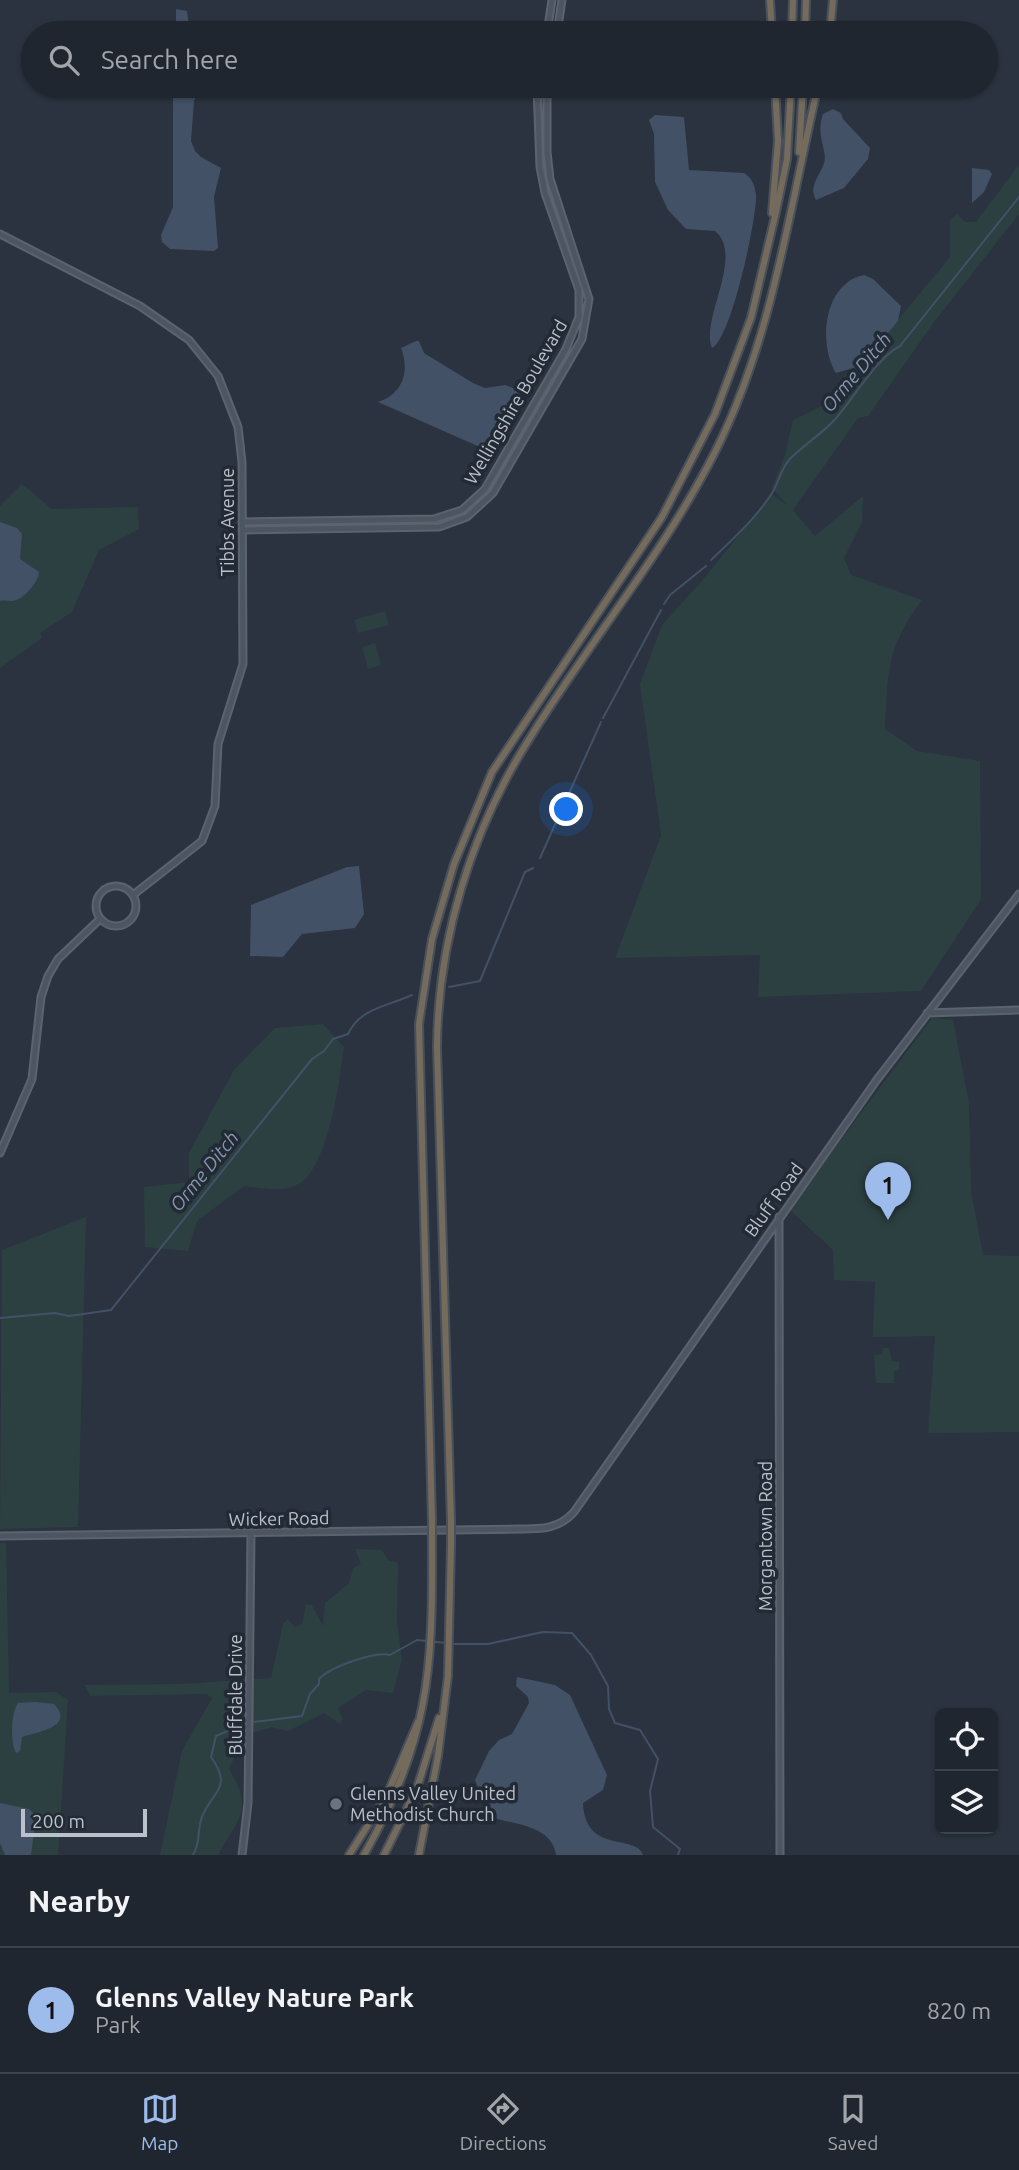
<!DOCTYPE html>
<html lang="en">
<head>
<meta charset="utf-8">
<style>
	:root { --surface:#20262f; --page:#2d323b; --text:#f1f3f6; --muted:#a2a5aa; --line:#3d434b; --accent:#9dbcec }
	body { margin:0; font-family:Ubuntu,sans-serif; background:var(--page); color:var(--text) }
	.controls { position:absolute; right:21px; bottom:21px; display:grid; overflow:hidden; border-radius:10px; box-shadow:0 2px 5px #0004 }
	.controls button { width:63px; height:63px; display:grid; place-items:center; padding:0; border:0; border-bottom:2px solid var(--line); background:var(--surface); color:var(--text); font:35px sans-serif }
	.scale { position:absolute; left:21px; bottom:18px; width:126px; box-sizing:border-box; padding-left:7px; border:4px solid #bbc1ca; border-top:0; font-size:19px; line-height:24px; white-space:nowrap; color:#bbc1ca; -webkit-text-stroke:5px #222a35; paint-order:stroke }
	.you { position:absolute; left:567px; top:810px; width:24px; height:24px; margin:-18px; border:5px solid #fff; border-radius:50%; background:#1a73e8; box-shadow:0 0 0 10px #1a73e833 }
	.badge { display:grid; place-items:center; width:46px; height:46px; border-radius:50%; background:var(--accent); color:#111; font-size:23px; font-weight:700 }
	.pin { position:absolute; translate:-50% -58px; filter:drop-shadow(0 2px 4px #0008) }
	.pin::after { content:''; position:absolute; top:37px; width:24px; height:21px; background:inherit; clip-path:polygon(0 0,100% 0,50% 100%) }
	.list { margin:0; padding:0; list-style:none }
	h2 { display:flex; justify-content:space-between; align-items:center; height:91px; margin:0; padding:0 28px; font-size:30px }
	h2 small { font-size:23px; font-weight:400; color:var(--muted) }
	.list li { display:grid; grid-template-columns:46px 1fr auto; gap:21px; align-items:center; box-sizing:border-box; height:126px; padding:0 28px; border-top:2px solid var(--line) }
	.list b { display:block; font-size:26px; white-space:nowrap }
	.list p { margin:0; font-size:23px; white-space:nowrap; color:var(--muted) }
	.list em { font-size:23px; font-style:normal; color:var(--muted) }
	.icon { flex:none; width:38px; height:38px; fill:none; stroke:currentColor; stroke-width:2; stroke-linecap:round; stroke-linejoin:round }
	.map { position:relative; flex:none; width:1019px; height:1855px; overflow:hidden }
	.search { position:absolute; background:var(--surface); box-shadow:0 2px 5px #0004; left:21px; right:21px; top:21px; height:77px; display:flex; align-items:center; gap:18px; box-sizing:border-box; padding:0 24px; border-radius:38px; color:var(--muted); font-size:26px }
	.sheet { height:217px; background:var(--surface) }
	nav { display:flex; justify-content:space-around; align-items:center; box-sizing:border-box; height:98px; border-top:2px solid var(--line); background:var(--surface); font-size:19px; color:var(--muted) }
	nav a { display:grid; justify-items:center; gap:4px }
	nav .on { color:var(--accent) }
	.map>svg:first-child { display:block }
	.green { fill:#2d4041 }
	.water { fill:#425166 }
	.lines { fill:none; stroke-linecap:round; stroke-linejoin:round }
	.stream { stroke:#425166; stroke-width:2 }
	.secondary-casing { stroke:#5c636d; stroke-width:9 }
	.highway-casing { stroke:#49505a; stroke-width:10 }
	.secondary { stroke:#4c5562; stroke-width:5 }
	.highway { stroke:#746b5c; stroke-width:6 }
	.highway-bridge-casing { stroke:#49505a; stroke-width:10; stroke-linecap:butt }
	.highway-bridge { stroke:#746b5c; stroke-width:6 }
	.worship-dot { fill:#6b7280; stroke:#222a35; stroke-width:2.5 }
	.labels { text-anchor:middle; stroke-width:7; stroke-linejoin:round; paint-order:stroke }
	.street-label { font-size:18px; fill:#bbc1ca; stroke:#222a35 }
	.poi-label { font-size:18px; fill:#bbc1ca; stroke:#222a35; text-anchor:start }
	.water-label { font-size:19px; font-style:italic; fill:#8697ad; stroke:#222a35 }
</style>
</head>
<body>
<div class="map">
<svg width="1019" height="1855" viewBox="0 0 1019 1855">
	<rect width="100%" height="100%" fill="#2a333f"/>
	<path class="green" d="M1019,165V214L934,322L868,416L858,418L793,510L815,536L863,496L862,522L844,558L851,575L922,600C886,648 888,672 885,729L917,751L980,761L981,899L921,991L758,997L760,955L615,958L661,835L640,684L662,625L701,582L772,494L788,506L772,488L785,455L793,420L826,404L847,372L860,366L950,257V220L957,214L965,222H976Z
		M22,484L52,509L138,507L139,529L99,550L72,612L40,633L42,638L0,668V506Z
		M385,611L389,625L358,633L354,620Z
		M375,643L381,665L368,669L362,647Z
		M932,1018L953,1020L969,1104L971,1191L983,1255L1019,1256V1432L928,1433L935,1336L873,1337L875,1282L834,1280L833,1250L789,1209Z
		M323,1024L344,1047C340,1079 329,1160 303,1181C286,1194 263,1188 244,1186L197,1221L188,1251L145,1247L144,1187L189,1182V1153L234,1070L275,1028Z
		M86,1217L78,1527L0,1529L2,1250Z
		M883,1348H889L892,1361L899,1362V1370L894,1371V1383H876L874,1355L882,1354Z
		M0,1543H6L9,1693L56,1692L68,1700L58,1855H0Z
		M355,1549L382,1550L388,1560L398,1563L397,1623L402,1660L393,1693L366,1690L338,1708L343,1719L340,1724L324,1713L288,1731L272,1727L245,1735L229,1769C254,1810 239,1817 218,1855H160L182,1751L212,1698L206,1694L90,1696L85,1685L182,1684L271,1678L283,1624L288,1619L295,1627L302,1624L306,1604L312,1605L323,1626L325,1603L349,1583L353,1568L361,1564Z"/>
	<path class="water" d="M176,9L187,11L190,33H176Z
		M173,86H201L194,101L191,141L195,151L201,157L221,168L214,197L218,248L214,251L170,249L162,242L161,235L173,207Z
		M833,109L841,113L843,119L870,148L868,159L844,188L816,200C808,186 820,176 824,163C828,150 815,135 823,114Z
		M655,115L684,117L689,170L744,173C752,178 755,185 756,195C757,219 731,339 712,348C700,320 745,255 715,231L686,229L668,210L655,182L654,134L649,120Z
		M972,168L989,170L992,174L984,192L972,203Z
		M864,275L873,279L901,306L898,321L860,366L836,373C818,345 823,283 864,275Z
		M416,341H419L424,353L473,383L485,388L505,385L524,392L519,413L496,445L482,448L378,402C403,394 410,371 401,348Z
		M0,522L17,528L22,534L20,559L39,572C39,581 23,601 12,601C8,601 4,600 0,601Z
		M359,866L364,914L355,928L302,934L283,957L250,956L251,905L347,867Z
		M517,1677L555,1685L570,1695L607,1775L603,1790L583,1803C585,1855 636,1833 643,1855H556C552,1824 510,1824 490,1817L475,1780L489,1751L499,1740L512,1734L529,1703L528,1697L516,1686Z
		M35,1702L54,1704C76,1727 36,1732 22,1737L20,1751L16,1753C10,1743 11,1712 18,1703Z
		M0,1803L29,1809L36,1816L31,1855H5L0,1843Z"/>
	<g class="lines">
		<path class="stream" d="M711,560C732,540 757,517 772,493C779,482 781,469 789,460C804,444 824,433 837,417C854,397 878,357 900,346L1019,197
			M664,604L670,595L706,566
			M603,718L661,610
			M540,858L601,722
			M449,987L480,981L525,872L533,868
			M0,1318L55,1313L69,1316L111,1310L312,1059L324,1051L333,1039L348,1034C360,1008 388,1006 412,995
			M452,1644H488L543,1632L572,1633L591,1655L608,1686L609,1709L615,1723L640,1730L658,1759L650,1791L653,1827L680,1849L678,1855
			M193,1855C201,1842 197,1829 202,1817C211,1792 234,1789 211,1757L216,1736L246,1723L302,1716L310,1694L319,1684V1679C330,1667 375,1651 390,1655L417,1640L447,1643"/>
		<defs>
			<path id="secondary" d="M547,33L552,0
				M557,33L562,0
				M0,234L140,306L189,340L218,376L238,427L242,462L243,664L218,744L215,806L202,841L133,895
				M242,522L434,519L462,510L485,489L566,349L579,317V290L545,193L540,167L537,86
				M242,530L439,527L467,517L493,493L582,339L589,299L550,179L547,152V86
				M96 906a20 20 0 1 1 40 0a20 20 0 1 1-40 0Z
				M927,1013L1019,1010
				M0,1153L32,1079L41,997L48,976L58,959L100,919
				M779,1217L780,1855
				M0,1536L520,1529C542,1529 559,1529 574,1512L876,1081L1019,894
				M242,1855L248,1803L251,1534"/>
			<path id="highway" d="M770,0L772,33
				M792,33L793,0
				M805,33L806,0
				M830,33L833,0
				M799,152L803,86
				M772,213L778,141L775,86
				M432,1520L419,1024L432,939L454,864L492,772L662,517L715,414L751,318L776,212L787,159L791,86
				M451,1521L437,1047C438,939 471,832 528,741C588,643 663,555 715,452C773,337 789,210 818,86
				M349,1855L387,1795L418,1722
				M364,1855C429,1739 433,1673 432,1543
				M384,1855L417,1788L439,1718
				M419,1855L438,1756L448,1676L451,1543"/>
		</defs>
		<use href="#secondary" class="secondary-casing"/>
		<use href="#highway" class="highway-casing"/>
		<use href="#secondary" class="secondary"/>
		<use href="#highway" class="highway"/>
		<defs>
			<path id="highway-bridge" d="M432,1520V1543
				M451,1543V1521"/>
		</defs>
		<use href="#highway-bridge" class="highway-bridge-casing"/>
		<use href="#highway-bridge" class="highway-bridge"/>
	</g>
	<circle class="worship-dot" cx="336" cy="1804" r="7"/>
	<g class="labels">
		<g class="street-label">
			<text transform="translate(516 402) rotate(-60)" y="6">Wellingshire Boulevard</text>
			<text transform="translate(228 522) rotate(-90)" y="6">Tibbs Avenue</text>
			<text transform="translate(774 1200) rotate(-54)" y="6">Bluff Road</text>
			<text transform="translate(279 1519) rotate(-1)" y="6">Wicker Road</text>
			<text transform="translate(766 1536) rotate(-90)" y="6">Morgantown Road</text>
			<text transform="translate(236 1695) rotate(-90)" y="6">Bluffdale Drive</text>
		</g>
		<g class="poi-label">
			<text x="350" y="1800">Glenns Valley United<tspan x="350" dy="21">Methodist Church</tspan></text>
		</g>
		<g class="water-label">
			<text transform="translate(856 372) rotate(-50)" y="7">Orme Ditch</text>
			<text transform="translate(204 1171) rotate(-51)" y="7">Orme Ditch</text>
		</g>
	</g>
</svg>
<div class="controls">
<button><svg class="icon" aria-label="locate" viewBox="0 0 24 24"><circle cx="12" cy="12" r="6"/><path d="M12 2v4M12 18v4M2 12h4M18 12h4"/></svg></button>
<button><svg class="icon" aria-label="layers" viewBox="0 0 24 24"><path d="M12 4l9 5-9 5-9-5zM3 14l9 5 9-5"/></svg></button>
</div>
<div class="scale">200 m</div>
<div class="you"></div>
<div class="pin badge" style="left:888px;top:1220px">1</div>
<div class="search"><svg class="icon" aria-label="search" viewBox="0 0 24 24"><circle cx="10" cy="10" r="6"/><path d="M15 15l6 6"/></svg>Search here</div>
</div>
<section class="sheet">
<h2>Nearby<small></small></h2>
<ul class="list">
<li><span class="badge">1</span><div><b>Glenns Valley Nature Park</b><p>Park</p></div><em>820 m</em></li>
</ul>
</section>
<nav>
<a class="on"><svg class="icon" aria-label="map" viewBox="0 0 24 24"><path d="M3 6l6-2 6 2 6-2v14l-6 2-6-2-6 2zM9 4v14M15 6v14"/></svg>Map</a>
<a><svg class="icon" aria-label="directions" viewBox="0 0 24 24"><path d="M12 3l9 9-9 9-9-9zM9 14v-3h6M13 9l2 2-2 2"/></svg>Directions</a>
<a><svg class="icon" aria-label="saved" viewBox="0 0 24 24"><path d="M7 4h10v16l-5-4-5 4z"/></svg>Saved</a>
</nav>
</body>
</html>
